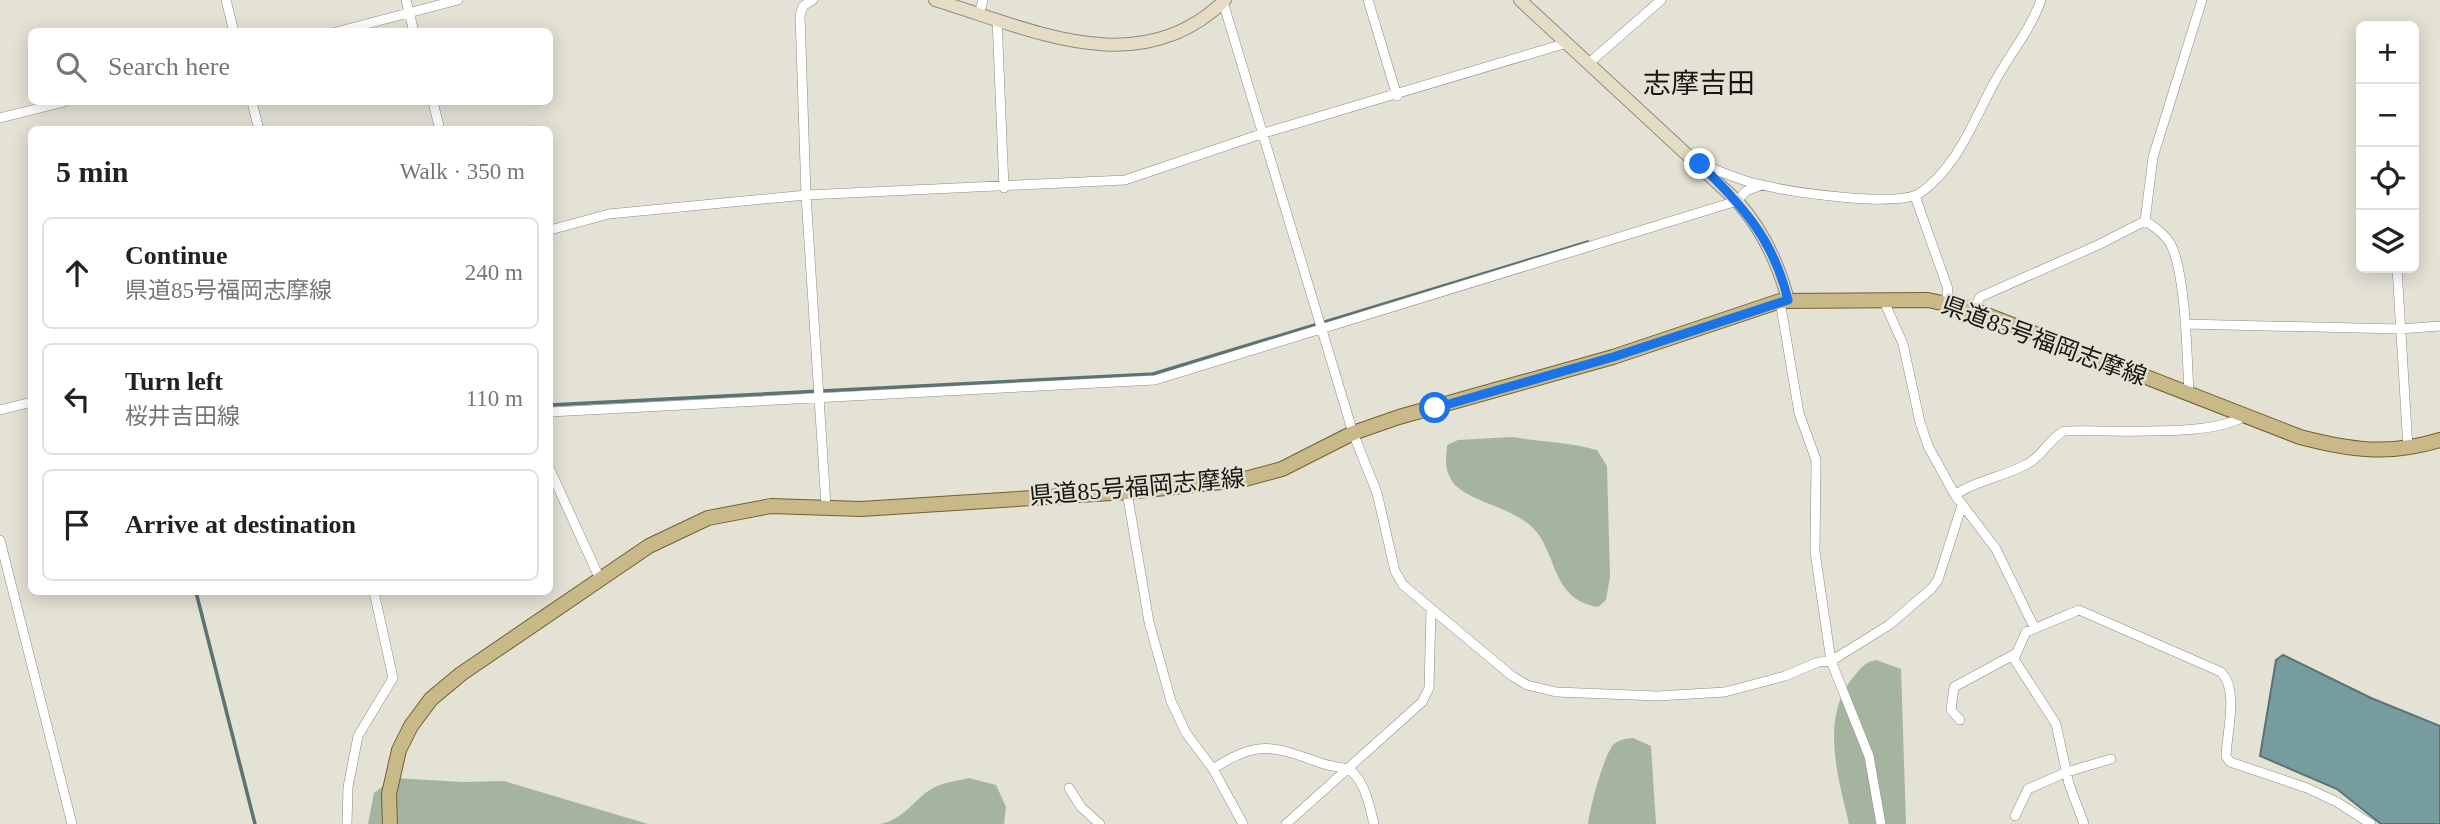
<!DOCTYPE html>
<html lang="en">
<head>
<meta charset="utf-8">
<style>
	:root { --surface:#fff; --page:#f2f2f2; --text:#222; --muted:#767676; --line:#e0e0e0 }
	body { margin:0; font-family:"Times New Roman","Noto Sans JP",serif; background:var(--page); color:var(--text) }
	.controls { position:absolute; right:21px; top:21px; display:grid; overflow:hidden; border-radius:10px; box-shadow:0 4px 18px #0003 }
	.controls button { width:63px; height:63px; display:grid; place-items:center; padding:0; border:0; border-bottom:2px solid var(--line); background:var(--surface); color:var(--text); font:35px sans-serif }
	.stop { position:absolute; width:21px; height:21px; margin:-16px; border:5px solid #1a73e8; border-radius:50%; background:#fff }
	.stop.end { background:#1a73e8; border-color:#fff; box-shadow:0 2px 7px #0008 }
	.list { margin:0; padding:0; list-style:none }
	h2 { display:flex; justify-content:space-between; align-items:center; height:91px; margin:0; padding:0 28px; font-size:30px }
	h2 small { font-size:23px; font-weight:400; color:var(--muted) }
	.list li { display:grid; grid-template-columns:46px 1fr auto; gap:21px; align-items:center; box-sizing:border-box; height:112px; margin:0 14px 14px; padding:0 14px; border:2px solid var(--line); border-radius:10px }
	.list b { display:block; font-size:26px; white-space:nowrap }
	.list p { margin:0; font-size:23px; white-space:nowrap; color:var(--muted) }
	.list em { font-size:23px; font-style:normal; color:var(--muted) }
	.icon { flex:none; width:38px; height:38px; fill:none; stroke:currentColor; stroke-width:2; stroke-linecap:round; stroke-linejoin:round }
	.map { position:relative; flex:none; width:2440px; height:824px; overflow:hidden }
	.search { position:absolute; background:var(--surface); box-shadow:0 4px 18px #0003; left:28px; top:28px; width:525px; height:77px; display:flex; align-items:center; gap:18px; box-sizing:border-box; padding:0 24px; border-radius:10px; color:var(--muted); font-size:26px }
	.panel { position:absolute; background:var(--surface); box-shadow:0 4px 18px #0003; left:28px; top:126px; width:525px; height:469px; border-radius:10px }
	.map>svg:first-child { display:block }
	.green { fill:#a5b49e }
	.water { fill:#769c9e; stroke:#5a7474; stroke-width:2 }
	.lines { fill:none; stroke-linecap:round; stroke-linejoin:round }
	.stream { stroke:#5a7474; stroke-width:3.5 }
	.minor-casing { stroke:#8e8b80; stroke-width:10 }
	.secondary-casing { stroke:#8e8b80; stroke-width:14 }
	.primary-casing { stroke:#73612c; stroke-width:16 }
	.minor { stroke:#fff; stroke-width:9 }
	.secondary { stroke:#e4dcc4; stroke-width:12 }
	.primary { stroke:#c9b989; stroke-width:14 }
	.route { stroke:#1a73e8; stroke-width:9 }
	.labels { text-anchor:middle; stroke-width:5; stroke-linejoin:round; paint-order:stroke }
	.street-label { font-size:24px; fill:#171611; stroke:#e4e1d5 }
	.quarter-label { font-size:28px; fill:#171611; stroke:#e4e1d5 }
</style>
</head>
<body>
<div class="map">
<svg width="2440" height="824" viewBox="0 0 2440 824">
	<rect width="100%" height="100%" fill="#e4e1d5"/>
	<path class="green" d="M1513,437C1541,442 1569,442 1597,450L1607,466L1610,577L1606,600L1598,607C1550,599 1558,552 1532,527C1510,506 1465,501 1452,481C1444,468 1446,459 1447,445L1458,440Z
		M1876,660L1901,669L1906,824H1849C1838,776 1819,716 1855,675C1862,667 1865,662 1876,660Z
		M1633,738L1651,746L1656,824H1588C1590,807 1603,758 1613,745C1619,739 1626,739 1633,738Z
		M394,778L463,782L504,781L648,824H368L374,793Z
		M969,778L996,785L1006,807L1004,824H879C904,821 915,797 935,787C945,782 958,781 969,778Z"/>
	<path class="water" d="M2283,655L2371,698L2440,726V824H2381L2337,789L2260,756L2276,660Z"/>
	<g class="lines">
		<path class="stream" d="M550,405L1153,374L1588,242
			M196,592L255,824"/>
		<defs>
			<path id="minor" d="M226,0L234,32
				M406,0L414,32
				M813,0L803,6L800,15L806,195L826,506
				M1368,0L1397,96
				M1223,2L1353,433L1377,493L1395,571L1403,585L1512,676L1527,685L1556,692L1658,696L1725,692L1785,676L1818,662L1831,661L1889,625L1931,589L1938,580L1962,505
				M979,14L983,0
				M997,19L1004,188
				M336,32L458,0
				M1589,63L1661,0
				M252,102L259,130
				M433,102L440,130
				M0,118L64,102
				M1702,164C1721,172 1741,181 1762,185C1791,192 1897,208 1920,193C1956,169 1974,120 1994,83C2009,55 2030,31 2041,0
				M1915,196L1948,289L1946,302
				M2145,221L2153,157L2202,0
				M2145,221C2155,227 2167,235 2172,247C2186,279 2187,357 2189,394
				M550,230L609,214L806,195L1125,180L1264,133L1567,43
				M2397,268L2408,448
				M1883,299L1903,344L1920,422L1928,446L1955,495L1996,549L2034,627
				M1780,301L1799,413L1816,460L1815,552L1831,661L1869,756L1881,824
				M1974,310L1980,297L2098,245L2145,221
				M2185,324L2400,329L2440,326
				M0,410L32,402
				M550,412L1155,380L1737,201L1746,191L1761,185
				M550,470L600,579
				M1127,492L1149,622L1171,701L1186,733L1213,769L1243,824
				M1955,495C1976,480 2004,477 2027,464C2042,457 2048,440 2064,431C2108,429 2207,438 2243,417
				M0,540L72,824
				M1960,720L1951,710L1954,687L2015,654
				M1213,769C1259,738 1275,747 1324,764C1332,767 1345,767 1350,770C1365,781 1370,808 1374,824
				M1069,788L1081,807L1100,824
				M2015,816L2028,789L2067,772L2111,759
				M347,824L348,787L358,736L393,678L374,592
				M1286,824L1422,702L1429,688L1431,611
				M2084,824L2069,784L2056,724L2014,659L2026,632L2079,610L2221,672C2239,690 2227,731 2226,756L2230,762L2307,788L2337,802L2371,824"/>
			<path id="secondary" d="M935,0C1031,29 1140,84 1225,0
				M1520,0L1737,201C1763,230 1778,262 1788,300"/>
			<path id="primary" d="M390,824L389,794L399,750L411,726L431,699L461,674L649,546L708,518L771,506L861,509L1127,492L1241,480L1282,469L1353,433L1399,417L1613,357L1780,301L1928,300L1974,310L2300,437C2350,450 2389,456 2440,440"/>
		</defs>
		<use href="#minor" class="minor-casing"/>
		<use href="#secondary" class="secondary-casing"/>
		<use href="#primary" class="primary-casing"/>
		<use href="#minor" class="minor"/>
		<use href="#secondary" class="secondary"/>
		<use href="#primary" class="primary"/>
	</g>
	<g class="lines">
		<path class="route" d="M1435,408L1613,357L1788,300C1773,238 1743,207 1700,164"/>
	</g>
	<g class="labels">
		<g class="street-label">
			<text transform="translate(2044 341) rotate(20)" y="8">県道85号福岡志摩線</text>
			<text transform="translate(1137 487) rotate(-5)" y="8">県道85号福岡志摩線</text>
		</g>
		<g class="quarter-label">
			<text x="1699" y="93">志摩吉田</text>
		</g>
	</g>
</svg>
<div class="controls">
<button>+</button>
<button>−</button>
<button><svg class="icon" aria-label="locate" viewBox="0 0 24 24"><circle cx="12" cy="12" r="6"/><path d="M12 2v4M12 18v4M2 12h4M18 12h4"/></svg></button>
<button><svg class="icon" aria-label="layers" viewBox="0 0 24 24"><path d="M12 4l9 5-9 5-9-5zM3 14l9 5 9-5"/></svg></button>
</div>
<div class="stop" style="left:1435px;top:408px"></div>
<div class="stop end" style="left:1700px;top:164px"></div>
<div class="search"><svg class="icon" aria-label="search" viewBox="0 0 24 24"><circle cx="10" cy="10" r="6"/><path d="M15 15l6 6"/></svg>Search here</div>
<section class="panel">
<h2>5 min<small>Walk · 350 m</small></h2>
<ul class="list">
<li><svg class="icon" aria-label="ahead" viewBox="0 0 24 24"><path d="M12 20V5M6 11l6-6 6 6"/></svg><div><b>Continue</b><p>県道85号福岡志摩線</p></div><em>240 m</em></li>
<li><svg class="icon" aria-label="left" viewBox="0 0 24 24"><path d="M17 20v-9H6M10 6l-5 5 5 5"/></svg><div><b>Turn left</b><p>桜井吉田線</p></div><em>110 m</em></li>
<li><svg class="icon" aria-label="arrive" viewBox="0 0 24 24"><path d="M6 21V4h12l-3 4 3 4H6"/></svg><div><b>Arrive at destination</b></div></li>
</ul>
</section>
</div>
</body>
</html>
